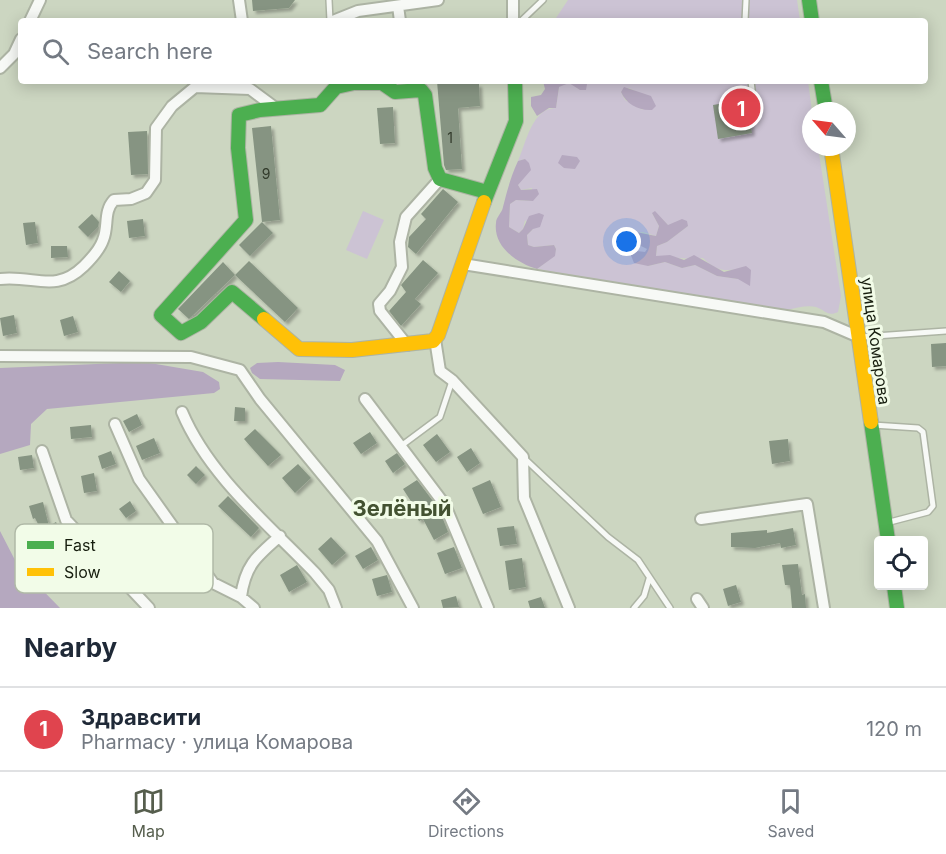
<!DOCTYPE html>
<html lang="en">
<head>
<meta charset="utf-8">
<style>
	:root { --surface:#fff; --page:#f6f6f7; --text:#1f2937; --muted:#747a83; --line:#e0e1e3; --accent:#565e4d }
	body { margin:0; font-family:Inter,sans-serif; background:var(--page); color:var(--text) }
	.controls { position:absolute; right:18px; bottom:18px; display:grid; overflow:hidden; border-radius:6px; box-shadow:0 3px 15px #0003 }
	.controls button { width:54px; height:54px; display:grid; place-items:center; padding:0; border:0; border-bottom:2px solid var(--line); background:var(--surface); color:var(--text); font:30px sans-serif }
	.compass { position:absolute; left:802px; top:102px; width:54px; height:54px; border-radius:50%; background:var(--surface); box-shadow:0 3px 15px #0003; rotate:298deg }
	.you { position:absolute; left:627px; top:242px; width:21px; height:21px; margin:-15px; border:4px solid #fff; border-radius:50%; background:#1a73e8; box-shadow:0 0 0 9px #1a73e833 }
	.badge { display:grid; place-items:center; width:39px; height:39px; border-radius:50%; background:var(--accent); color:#fff; font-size:20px; font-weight:700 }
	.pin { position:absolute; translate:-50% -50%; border:3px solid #fff; box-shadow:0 2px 6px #0006 }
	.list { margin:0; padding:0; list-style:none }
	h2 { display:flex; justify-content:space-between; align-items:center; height:78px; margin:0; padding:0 24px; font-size:26px }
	h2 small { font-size:20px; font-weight:400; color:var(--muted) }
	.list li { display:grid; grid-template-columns:39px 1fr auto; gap:18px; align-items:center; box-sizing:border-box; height:84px; padding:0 24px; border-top:2px solid var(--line) }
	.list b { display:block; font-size:22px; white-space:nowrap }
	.list p { margin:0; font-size:20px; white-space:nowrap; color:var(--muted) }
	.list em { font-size:20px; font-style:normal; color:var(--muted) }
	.icon { flex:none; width:33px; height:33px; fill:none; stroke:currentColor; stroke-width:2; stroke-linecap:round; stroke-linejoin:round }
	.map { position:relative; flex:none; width:946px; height:608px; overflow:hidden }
	.search { position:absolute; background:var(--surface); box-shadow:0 3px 15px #0003; left:18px; right:18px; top:18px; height:66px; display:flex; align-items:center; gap:15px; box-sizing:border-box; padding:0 21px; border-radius:6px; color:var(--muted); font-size:22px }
	.sheet { height:162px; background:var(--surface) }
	nav { display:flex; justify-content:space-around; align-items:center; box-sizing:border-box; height:84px; border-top:2px solid var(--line); background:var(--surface); font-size:16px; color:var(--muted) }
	nav a { display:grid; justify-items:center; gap:3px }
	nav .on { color:var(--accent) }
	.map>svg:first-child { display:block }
	.green { fill:#ccc3d4; fill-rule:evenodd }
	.forest { fill:#b5a8bf }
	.building { fill:#869482; filter:url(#shadow) }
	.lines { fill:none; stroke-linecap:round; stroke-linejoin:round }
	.lane-casing { stroke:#adb4a4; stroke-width:8 }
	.street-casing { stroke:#adb4a4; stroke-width:14 }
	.fast-casing { stroke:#adb4a4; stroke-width:16 }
	.slow-casing { stroke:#adb4a4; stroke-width:16 }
	.lane { stroke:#f7f9f6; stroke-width:5 }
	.street { stroke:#f7f9f6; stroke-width:10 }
	.fast { stroke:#4caf50; stroke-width:14 }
	.slow { stroke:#ffc107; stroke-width:14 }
	.labels { text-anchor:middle; stroke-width:6; stroke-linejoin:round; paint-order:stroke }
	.number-label { font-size:14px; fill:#323b2b }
	.street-label { font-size:16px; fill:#161d0e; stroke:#f2fce8 }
	.district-label { font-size:22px; font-weight:bold; fill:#435231; stroke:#f2fce8 }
	.key { fill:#f2fce8; stroke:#b0b9a7; stroke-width:1.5 }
	.key-label { font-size:16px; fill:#161d0e }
</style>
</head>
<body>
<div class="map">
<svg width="946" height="608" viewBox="0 0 946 608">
	<defs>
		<filter id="shadow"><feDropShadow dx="3" dy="3" stdDeviation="1.5" flood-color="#0004"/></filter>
	</defs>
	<rect width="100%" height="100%" fill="#ccd6c1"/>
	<path class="green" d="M568,0H797L800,21H554Z
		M585,81H808L812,111L811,147H818L841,296L838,312C828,317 825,310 816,307C807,305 796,308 787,310L537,269L554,256L556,249L554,245L534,247L528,245L527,235L533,229L525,220L523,229L519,233L509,227L510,204L516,200L533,201L532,188L521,190L518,185L523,176L525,159L518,161C526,143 532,108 556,108L559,87L569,82L580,90L587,84ZM629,88L639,93L643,110L625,100L621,92ZM652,213L659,216L668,225L688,226L667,242L657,246L656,256C672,257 686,260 703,258C714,269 723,272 738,269V279L717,276L695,265L682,268L665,262L648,266L645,253L647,249L628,239L626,234L643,232L656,236L659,226Z
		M363,211L384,220L367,259L346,250Z"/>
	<path class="forest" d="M543,81H585L587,84L586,90H580L569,83L559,87L556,108H549L537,116L531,106V97L541,95L545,89Z
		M624,87L651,96L656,106L652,110C639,111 626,104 621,92Z
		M562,155L577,157L580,161L575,169L564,168L558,163Z
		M525,159L529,163L531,170L518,185L521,190L537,189L539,194L533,201L516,200L510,204L509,227L519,233L523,229L529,216L539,213L544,215L540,227L533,229L527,235L528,245L534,247L554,245L556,249L555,256L537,269C517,263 493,247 496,223C496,217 502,213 503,207C507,191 511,176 518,161Z
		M655,211L668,225L682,219L687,221L688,226L667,242L657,246L656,256L670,255L684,260L694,255L724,272L746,266L751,270L750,286L738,279L717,276L695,265L682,268L665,262L648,266L634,263L630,253L637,251L645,252L647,249L627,239L626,234L631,231L656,236L659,226L652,213Z
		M144,362L203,372L219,382L220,389L214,393L47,409L31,424L30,445L0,454V368Z
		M278,362L335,365L345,370L340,381L260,379L252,373L250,368L257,363Z
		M0,531L17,564L60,608H0Z"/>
	<path class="building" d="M252,0H295L289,8L253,11Z
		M437,81H470V84H479L480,106L458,108L462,169L446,170L444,165Z
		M747,99L752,133L718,139L713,105Z
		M393,107L395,143L380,144L377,108Z
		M271,126L280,220L262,222L252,128Z
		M147,131L148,174L131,175L128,132Z
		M443,189L458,202L416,254L408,247L409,237L426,219L421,214Z
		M92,214L99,222L98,227L88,237L78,227Z
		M143,219L145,236L129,238L127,221Z
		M35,222L38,243L26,245L23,223Z
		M262,222L273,233L250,256L239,245Z
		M51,246H67L68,257L51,258Z
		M423,260L438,273L415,299L421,304L401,326L389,311L406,292L401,285Z
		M249,261L298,308L285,322L235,275Z
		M223,262L235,275L189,319L178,309Z
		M119,271L130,281L121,292L109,282Z
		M14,315L17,333L3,336L0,318Z
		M73,316L78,332L64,336L60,320Z
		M946,343V366L932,367L931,344Z
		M235,407L245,408V421H234Z
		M137,414L142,425L129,432L123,421Z
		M91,425L92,437L71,439L70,427Z
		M255,429L281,455L268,466L244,439Z
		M370,432L377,443L361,454L353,443Z
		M437,434L450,452L436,462L423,445Z
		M154,438L160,453L142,460L136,446Z
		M788,439L790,461L772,464L769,441Z
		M471,448L480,463L467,472L457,457Z
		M111,451L116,464L102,469L98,456Z
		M397,453L405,464L393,473L385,461Z
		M32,455L34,468L20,470L18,457Z
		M298,464L311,478L295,493L282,478Z
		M196,466L205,475L196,484L187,475Z
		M94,473L97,491L84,493L81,476Z
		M417,480L439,509L448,532L434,540L423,519L419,521L415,514L418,512L403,489Z
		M490,480L501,507L483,514L472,488Z
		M228,496L259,528L251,537L218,506Z
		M130,501L136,511L126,518L119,509Z
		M43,502L49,526L56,522L63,536L48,544L35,518L33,519L29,506Z
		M514,526L517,544L500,546L497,528Z
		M793,528L796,545L781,548L780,543L755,548L731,547V533L767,530V533Z
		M331,537L346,553L332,565L318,549Z
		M371,547L378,560L363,569L355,556Z
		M454,547L462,568L445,574L437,553Z
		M522,558L526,587L509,590L505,561Z
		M798,564L802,595L805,594L806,608H792L790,585H785L782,565Z
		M297,565L307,582L289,592L280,575Z
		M387,575L392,592L377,596L372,579Z
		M736,585L741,602L728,606L723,589Z
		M456,596L459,607L443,608L441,600Z
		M541,597L545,608H530L528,601Z"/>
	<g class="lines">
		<defs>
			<path id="lane" d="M329,0L330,21
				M521,21L543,0
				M745,21L746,0
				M751,81L753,98
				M861,337L946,331
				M873,425L918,428L923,432L933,506L928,512L886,523
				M401,446L440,417L452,381
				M524,458L608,537L638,560L670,608
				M634,608L644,596L649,579"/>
			<path id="street" d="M239,0L242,21
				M513,0V21
				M398,6L400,21
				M30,21L40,0
				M333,21L358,11L438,0
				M0,68L14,54L21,39
				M463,264L824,322L859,337
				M0,279C35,275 55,294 84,266C91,259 100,249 103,240C109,226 103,212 114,200L131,199L146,193L155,180L156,128L172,106L195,87L250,89L277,109
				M435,339L440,371L452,380L523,457L524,498L569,608
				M407,345L380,311L379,304L390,291L402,267L400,242L406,217L440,179
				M0,356L191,357L240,370L260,399L377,541L413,608
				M365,399L445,505L488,608
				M182,412C209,476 268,524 315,573L329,590L336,608
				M115,424L139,479L213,583L241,597L254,608
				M42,451L66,520L149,608
				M701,519L807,504L824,608
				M241,597C245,565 257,556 280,536
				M697,599L703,608"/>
			<path id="fast" d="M809,0L812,21
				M821,81L826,111
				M484,202L516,121L515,81
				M264,319L232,292L201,322L181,333L161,315L246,220L238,148L239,115L260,110L320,105L336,87L354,83H382L395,92L421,90L425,95L435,168L440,179L487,192
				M871,422L888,540
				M894,586L897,608"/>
			<path id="slow" d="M831,147L871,422
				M264,319L299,349L352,350L433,341L438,335L484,202"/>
		</defs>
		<use href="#lane" class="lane-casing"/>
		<use href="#street" class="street-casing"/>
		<use href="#fast" class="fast-casing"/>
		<use href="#slow" class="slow-casing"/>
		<use href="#lane" class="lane"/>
		<use href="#street" class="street"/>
		<use href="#fast" class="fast"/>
		<use href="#slow" class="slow"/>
	</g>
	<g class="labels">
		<g class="number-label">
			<text x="450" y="143">1</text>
			<text x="266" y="179">9</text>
		</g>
		<g class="street-label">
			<text transform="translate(876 341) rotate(82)" y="6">улица Комарова</text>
		</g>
		<g class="district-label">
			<text x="402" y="516">Зелёный</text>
		</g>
	</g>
	<rect x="15" y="524" width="198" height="69" rx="9" class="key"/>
	<rect x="27" y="541" width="27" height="8" fill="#4caf50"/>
	<rect x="27" y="568" width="27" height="8" fill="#ffc107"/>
	<g class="key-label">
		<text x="64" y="551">Fast</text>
		<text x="64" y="578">Slow</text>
	</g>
</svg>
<div class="controls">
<button><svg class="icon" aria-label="locate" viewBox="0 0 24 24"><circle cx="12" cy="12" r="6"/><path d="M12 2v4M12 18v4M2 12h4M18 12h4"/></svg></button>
</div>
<svg class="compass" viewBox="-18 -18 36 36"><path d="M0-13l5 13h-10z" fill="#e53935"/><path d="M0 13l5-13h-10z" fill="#747a83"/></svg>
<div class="you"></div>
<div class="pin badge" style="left:741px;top:108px;background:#e0444e">1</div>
<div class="search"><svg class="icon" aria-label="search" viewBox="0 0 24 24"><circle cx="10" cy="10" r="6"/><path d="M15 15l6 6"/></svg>Search here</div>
</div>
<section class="sheet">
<h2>Nearby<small></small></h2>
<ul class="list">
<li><span class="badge" style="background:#e0444e">1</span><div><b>Здравсити</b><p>Pharmacy · улица Комарова</p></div><em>120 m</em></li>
</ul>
</section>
<nav>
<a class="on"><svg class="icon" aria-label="map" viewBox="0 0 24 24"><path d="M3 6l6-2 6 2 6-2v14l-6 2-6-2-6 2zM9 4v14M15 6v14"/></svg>Map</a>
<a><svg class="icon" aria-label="directions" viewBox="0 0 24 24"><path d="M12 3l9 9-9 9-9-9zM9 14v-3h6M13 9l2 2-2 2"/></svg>Directions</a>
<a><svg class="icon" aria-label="saved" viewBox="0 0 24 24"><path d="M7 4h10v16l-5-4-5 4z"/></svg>Saved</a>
</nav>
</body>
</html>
